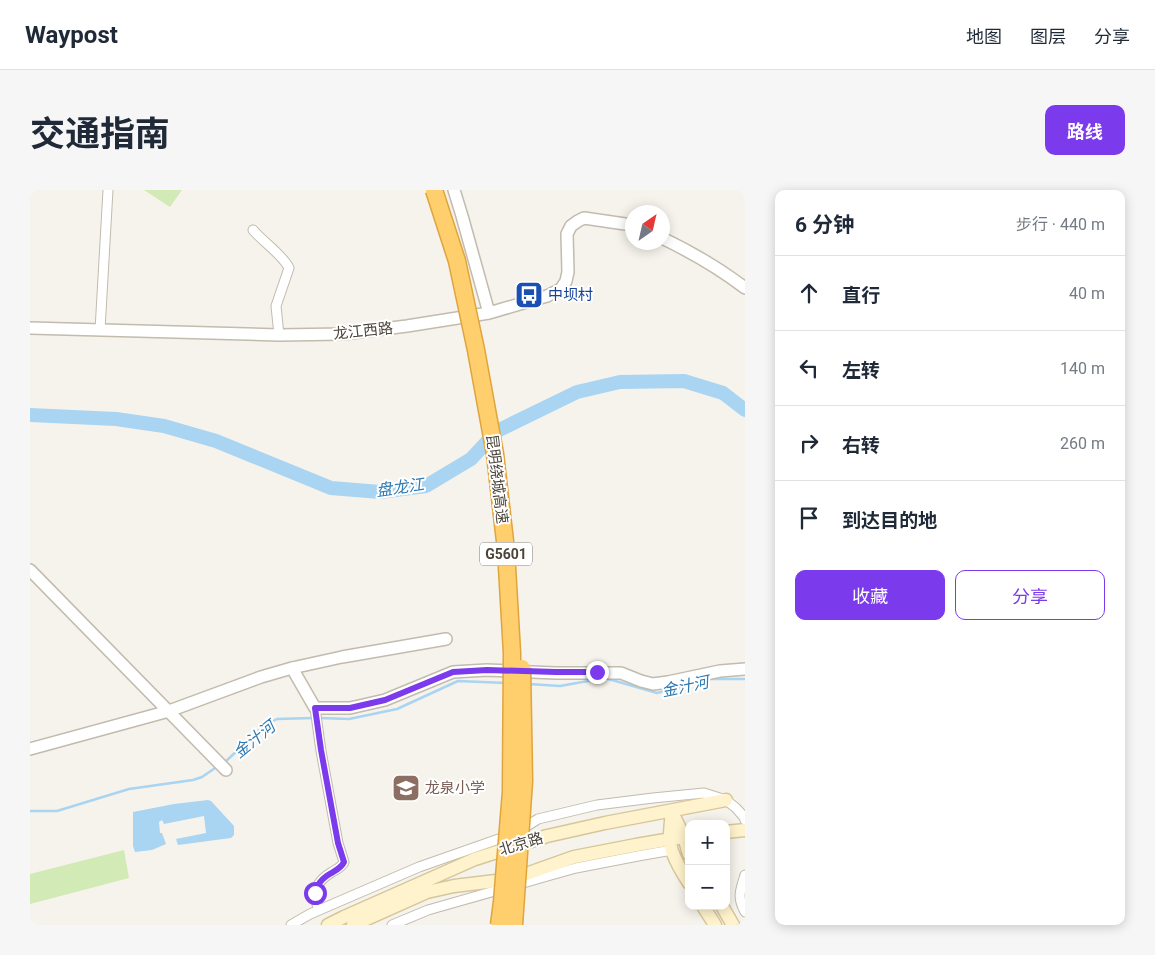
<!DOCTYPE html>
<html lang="zh">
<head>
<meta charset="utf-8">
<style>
	:root { --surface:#fff; --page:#f6f6f7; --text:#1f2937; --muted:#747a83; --line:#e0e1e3; --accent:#7c3aed }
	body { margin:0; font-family:Roboto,"Noto Sans SC",sans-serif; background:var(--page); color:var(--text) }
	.controls { position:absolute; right:15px; bottom:15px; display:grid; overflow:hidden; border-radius:10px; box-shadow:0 2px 12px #0003 }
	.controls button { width:45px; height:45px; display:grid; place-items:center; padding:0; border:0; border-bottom:1px solid var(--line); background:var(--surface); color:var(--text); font:25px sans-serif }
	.compass { position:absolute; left:595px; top:15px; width:45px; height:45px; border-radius:50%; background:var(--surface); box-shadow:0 2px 12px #0003; rotate:34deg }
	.stop { position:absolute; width:15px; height:15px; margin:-11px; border:4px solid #7c3aed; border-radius:50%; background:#fff }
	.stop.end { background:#7c3aed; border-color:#fff; box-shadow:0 1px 5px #0008 }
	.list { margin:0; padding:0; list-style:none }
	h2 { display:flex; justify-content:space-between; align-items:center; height:65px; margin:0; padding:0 20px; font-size:21px }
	h2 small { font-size:16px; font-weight:400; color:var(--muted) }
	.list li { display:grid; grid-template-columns:32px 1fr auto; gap:15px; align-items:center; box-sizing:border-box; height:75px; padding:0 20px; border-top:1px solid var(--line) }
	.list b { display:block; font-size:19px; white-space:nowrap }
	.list em { font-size:16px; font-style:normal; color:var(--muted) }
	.actions { display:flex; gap:10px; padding:15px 20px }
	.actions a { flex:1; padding:11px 0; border:1px solid var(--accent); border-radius:10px; text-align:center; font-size:18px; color:var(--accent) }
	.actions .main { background:var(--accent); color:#fff }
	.icon { flex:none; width:28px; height:28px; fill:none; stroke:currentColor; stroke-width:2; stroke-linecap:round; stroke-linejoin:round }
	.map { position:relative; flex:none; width:715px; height:735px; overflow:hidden; border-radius:10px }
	header { display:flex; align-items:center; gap:30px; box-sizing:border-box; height:70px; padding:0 25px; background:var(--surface); border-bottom:1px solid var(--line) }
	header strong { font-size:24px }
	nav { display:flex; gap:28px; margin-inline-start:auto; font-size:18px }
	.intro { display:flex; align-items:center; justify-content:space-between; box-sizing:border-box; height:120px; padding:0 30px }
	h1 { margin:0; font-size:35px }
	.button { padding:12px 22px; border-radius:10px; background:var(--accent); color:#fff; font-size:18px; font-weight:700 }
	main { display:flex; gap:30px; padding:0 30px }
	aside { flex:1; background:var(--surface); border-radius:10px; box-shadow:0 2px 12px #0003 }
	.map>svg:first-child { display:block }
	.green { fill:#d2eab5 }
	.water { fill:#a9d4f2 }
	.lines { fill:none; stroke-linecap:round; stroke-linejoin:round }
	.stream { stroke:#a9d4f2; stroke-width:2.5 }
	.river { stroke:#a9d4f2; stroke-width:14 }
	.minor-casing { stroke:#c2bbae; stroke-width:11 }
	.tertiary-casing { stroke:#c2bbae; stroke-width:14 }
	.secondary-casing { stroke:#d6c79b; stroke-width:15 }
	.minor { stroke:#fff; stroke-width:9 }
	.tertiary { stroke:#fff; stroke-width:11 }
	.secondary { stroke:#fff3cd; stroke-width:12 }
	.motorway-bridge-casing { stroke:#e0a43c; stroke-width:19; stroke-linecap:butt }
	.motorway-bridge { stroke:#ffcf6e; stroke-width:16 }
	.route { stroke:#7c3aed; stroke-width:6 }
	.labels { text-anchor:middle; stroke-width:4; stroke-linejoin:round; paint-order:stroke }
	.shield { fill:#fff; stroke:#817c74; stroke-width:1 }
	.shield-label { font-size:14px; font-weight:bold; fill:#4b4439 }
	.transit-label { font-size:15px; fill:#164399; stroke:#fff; text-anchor:start }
	.street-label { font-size:15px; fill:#4b4439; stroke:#fff }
	.education-label { font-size:15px; fill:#785e54; stroke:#fff; text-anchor:start }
	.water-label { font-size:16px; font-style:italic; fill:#2e7ab2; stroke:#fff }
</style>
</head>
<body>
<header>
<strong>Waypost</strong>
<nav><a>地图</a><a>图层</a><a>分享</a></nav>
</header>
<div class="intro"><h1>交通指南</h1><a class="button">路线</a></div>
<main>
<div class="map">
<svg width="715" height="735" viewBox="0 0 715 735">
	<rect width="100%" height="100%" fill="#f6f3ec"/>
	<path class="green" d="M114,0H152L140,17Z
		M94,660L99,688L0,714V684Z"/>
	<path class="water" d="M178,610L181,611L204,636V645L201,648L148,655L146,649L176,643L174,626L134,634L132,630L129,632L130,643H132L136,654L122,660L105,662L103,656V622L144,614Z"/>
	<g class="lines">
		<path class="stream" d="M499,494L530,496L575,488L627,503L681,489H715
			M289,528L319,529L367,519L428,491L476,493
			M195,572L235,535L247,529L283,528
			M0,621H27L99,599L163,590L172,587L188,576"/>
		<path class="river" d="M0,225L86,229L134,236L186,251L301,298L350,302L396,296L441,269L467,241L547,202L590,192L654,191L693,203L715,220"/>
		<defs>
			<path id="minor" d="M223,40C233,52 253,65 259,78L246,116L249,145
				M70,140L78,0
				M285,518L291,561L308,653L314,672C312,677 307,679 302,682C285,692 282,703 289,720
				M715,685C710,701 707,707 715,722
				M261,735L280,724L389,677L486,643L508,629L567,615L623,608L674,603L696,610L706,618L714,627L715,630
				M362,735L398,720L521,685L546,678L608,666L642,660"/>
			<path id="tertiary" d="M424,0L432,26L459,123
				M632,48C661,62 689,78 715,98
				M0,138L249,145L313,144L377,136L459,123L517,106L531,99L536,91L538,82L537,44L541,36L548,31L554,28L602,35
				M0,380L196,580
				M262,478L285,518H320L355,510L423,482L457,480L526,483H591L611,491L623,494L638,492L690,481L715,479
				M0,559L139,521L231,487L262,478L312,467L416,449"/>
			<path id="secondary" d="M642,621C641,634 638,649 642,661C646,672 653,684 659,693
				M642,622L654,647L659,664
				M696,642L715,640
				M673,716L685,735
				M692,716L703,735
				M298,735L314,727L445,669L517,646L575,633L696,610
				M323,735L397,702L424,696L482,689L544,667L606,655L659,646"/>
		</defs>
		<use href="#minor" class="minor-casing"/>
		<use href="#tertiary" class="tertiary-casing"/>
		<use href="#secondary" class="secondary-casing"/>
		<use href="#minor" class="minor"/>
		<use href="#tertiary" class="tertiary"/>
		<use href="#secondary" class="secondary"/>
		<defs>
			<path id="motorway-bridge" d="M404,0L427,71L446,160L465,264L476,360L482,463L481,602L472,712L469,735
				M484,735L494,591L492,478"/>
		</defs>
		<use href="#motorway-bridge" class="motorway-bridge-casing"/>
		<use href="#motorway-bridge" class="motorway-bridge"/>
	</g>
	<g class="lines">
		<path class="route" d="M285,703C290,682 309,684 314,672L308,653L291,560L285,518H320L355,510L423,482L457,480L526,482H567"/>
	</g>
	<defs>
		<symbol id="bus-square" viewBox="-11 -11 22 22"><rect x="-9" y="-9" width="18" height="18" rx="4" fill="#1a4fb4" stroke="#fff"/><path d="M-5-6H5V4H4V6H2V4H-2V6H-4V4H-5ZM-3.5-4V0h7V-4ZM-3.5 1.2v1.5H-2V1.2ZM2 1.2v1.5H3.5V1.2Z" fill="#fff"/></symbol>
		<symbol id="school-square" viewBox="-11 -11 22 22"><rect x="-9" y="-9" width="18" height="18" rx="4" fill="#8d6e63" stroke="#fff"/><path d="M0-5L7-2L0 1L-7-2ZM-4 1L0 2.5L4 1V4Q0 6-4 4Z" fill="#fff"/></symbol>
	</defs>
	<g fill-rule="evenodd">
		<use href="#bus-square" x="483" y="89" width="32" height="32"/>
		<use href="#school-square" x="360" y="582" width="32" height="32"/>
	</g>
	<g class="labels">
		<rect class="shield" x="450" y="352.5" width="52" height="23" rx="4"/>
		<g class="shield-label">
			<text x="476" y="369">G5601</text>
		</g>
		<g class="transit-label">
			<text x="518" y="110">中坝村</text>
		</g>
		<g class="street-label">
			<text transform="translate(333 141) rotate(-6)" y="5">龙江西路</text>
			<text transform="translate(467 289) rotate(83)" y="5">昆明绕城高速</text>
			<text transform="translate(491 654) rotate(-17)" y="5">北京路</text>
		</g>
		<g class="education-label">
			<text x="395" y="603">龙泉小学</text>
		</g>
		<g class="water-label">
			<text transform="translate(370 297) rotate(-8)" y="6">盘龙江</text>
			<text transform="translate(655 496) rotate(-12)" y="6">金汁河</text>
			<text transform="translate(224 549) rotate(-39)" y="6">金汁河</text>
		</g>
	</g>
</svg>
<div class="controls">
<button>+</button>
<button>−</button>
</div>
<svg class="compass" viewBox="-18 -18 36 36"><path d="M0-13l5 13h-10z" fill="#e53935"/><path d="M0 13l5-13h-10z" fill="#747a83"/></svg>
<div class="stop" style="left:285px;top:703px"></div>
<div class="stop end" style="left:567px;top:482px"></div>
</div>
<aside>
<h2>6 分钟<small>步行 · 440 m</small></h2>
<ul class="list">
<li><svg class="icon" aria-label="ahead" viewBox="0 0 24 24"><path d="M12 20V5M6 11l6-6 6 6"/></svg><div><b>直行</b></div><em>40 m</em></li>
<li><svg class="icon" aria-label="left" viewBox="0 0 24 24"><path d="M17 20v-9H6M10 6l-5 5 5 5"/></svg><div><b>左转</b></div><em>140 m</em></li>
<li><svg class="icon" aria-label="right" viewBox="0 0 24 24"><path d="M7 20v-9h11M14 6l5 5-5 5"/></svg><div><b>右转</b></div><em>260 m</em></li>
<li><svg class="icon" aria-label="arrive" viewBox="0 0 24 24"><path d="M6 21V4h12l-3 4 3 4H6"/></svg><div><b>到达目的地</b></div></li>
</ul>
<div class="actions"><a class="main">收藏</a><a>分享</a></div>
</aside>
</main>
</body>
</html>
